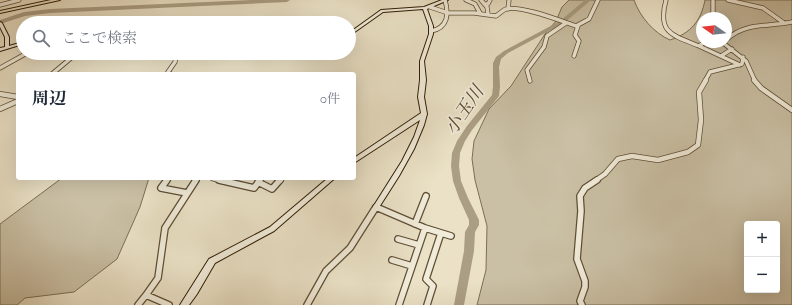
<!DOCTYPE html>
<html lang="ja">
<head>
<meta charset="utf-8">
<style>
	:root { --surface:#fff; --page:#f6f6f7; --text:#1f2937; --muted:#747a83; --line:#e0e1e3 }
	body { margin:0; font-family:"Sorts Mill Goudy","Noto Serif JP",serif; background:var(--page); color:var(--text) }
	.controls { position:absolute; right:12px; bottom:12px; display:grid; overflow:hidden; border-radius:4px; box-shadow:0 4px 16px #0002 }
	.controls button { width:36px; height:36px; display:grid; place-items:center; padding:0; border:0; border-bottom:1px solid var(--line); background:var(--surface); color:var(--text); font:20px sans-serif }
	.compass { position:absolute; left:696px; top:12px; width:36px; height:36px; border-radius:50%; background:var(--surface); box-shadow:0 4px 16px #0002; rotate:284deg }
	.list { margin:0; padding:0; list-style:none }
	h2 { display:flex; justify-content:space-between; align-items:center; height:52px; margin:0; padding:0 16px; font-size:17px }
	h2 small { font-size:13px; font-weight:400; color:var(--muted) }
	.icon { flex:none; width:22px; height:22px; fill:none; stroke:currentColor; stroke-width:2; stroke-linecap:round; stroke-linejoin:round }
	.map { position:relative; flex:none; width:792px; height:305px; overflow:hidden }
	.search { position:absolute; background:var(--surface); box-shadow:0 4px 16px #0002; left:16px; top:16px; width:340px; height:44px; display:flex; align-items:center; gap:10px; box-sizing:border-box; padding:0 14px; border-radius:22px; color:var(--muted); font-size:15px }
	.panel { position:absolute; background:var(--surface); box-shadow:0 4px 16px #0002; left:16px; top:72px; width:340px; height:108px; border-radius:4px }
	.map>svg:first-child { display:block }
	.green { fill:#cac0a5; stroke:#7c6e55; fill-rule:evenodd }
	.lines { fill:none; stroke-linecap:round; stroke-linejoin:round }
	.river { fill:#aa9e84; fill-rule:evenodd }
	.street-far2-casing { stroke:#5e4e35; stroke-width:5 }
	.street-far1-casing { stroke:#5e4e35; stroke-width:6 }
	.street-casing { stroke:#5e4e35; stroke-width:8 }
	.secondary-casing { stroke:#2f1d05; stroke-width:2 }
	.primary-casing { stroke:#2f1d05; stroke-width:2 }
	.street-far2 { stroke:#f1ecda; stroke-width:3.5 }
	.street-far1 { stroke:#f1ecda; stroke-width:4.5 }
	.street { stroke:#f1ecda; stroke-width:5.5 }
	.secondary { fill:#f1ecda; fill-rule:evenodd }
	.primary { fill:#eae1c6; fill-rule:evenodd }
	.labels { text-anchor:middle; stroke-width:3.5; stroke-linejoin:round; paint-order:stroke }
	.water-label { font-size:18px; font-style:italic; fill:#5a4a31; stroke:#f1ecda }
</style>
</head>
<body>
<div class="map">
<svg width="792" height="305" viewBox="0 0 792 305">
	<rect width="100%" height="100%" fill="#eae1c6"/>
	<filter id="stains"><feTurbulence type="fractalNoise" baseFrequency=".005" numOctaves="4"/><feColorMatrix values="0 0 0 0 .2 0 0 0 0 .09 0 0 0 0 .02 0 0 0 .5 -.17"/></filter>
	<radialGradient id="worn" r=".72"><stop offset=".6" stop-color="#630" stop-opacity="0"/><stop offset="1" stop-color="#630" stop-opacity=".3"/></radialGradient>
	<path class="green" d="M569,0H634C640,17 654,33 670,40C691,33 701,21 705,0H792V305H477L486,270L487,226L475,180L472,159L474,141L489,109L511,86L545,34L556,21L562,7ZM702,18H726V42H702ZM747,224H777V290H747Z
		M62,178H149L140,207L117,259L74,292L25,298L17,305H0V224Z"/>
	<g class="lines">
		<path class="river" d="M252,0H290L287,2L50,13L25,16L0,24V20L24,12L50,9Z
			M585,0H591L564,23L508,53L501,59L499,67L500,87L499,96L472,130L465,141L460,153L459,166L461,181L468,198L479,220V225L475,232L474,251L464,305H454L464,251L465,232L469,225V220L459,198L453,181L451,166L452,153L457,141L467,126L492,95L493,87V63L496,57L504,51L560,21Z"/>
		<defs>
			<path id="street-far2" d="M466,0L475,4L480,13
				M481,0L487,7L488,14
				M666,0C657,33 672,35 699,46L705,42
				M728,0L763,8L784,23
				M713,1V18
				M485,4H488L490,0
				M0,5L19,0
				M430,7L448,13H474L496,16C499,14 503,10 506,9C521,5 561,21 576,26L589,19L598,0
				M508,9L509,0
				M431,31C448,28 449,14 445,0
				M726,40C745,22 768,27 792,22
				M722,42L746,61L755,81
				M699,46L740,65
				M574,56L579,41L575,35L578,26
				M721,56L732,49
				M0,68L27,53
				M52,74L77,53
				M171,74L168,72L175,62L177,53
				M530,81L527,70L544,47L547,36L566,23
				M705,81L710,72L742,64L743,57"/>
			<path id="street-far1" d="M754,80L761,88L792,110
				M0,94L18,97
				M0,109L18,101
				M212,178L223,181
				M166,181L168,178
				M195,181L197,178
				M259,181L261,178
				M280,181L282,178
				M595,181L605,174L618,159L632,156L658,160L688,152L698,145L701,120L699,92L706,80"/>
			<path id="street" d="M167,180L161,188L187,193
				M219,180L254,188L260,180
				M258,182L272,189L280,180
				M415,224L426,196
				M398,239L419,245
				M392,260L412,266
				M146,295L158,278L165,228L196,180
				M138,305L146,295L169,305
				M307,305L326,271L350,248L376,207L425,228L451,236
				M399,305L425,228
				M427,305L433,286L426,279L441,233
				M582,305L580,301L585,287V281L577,259L581,211L580,196L585,188L597,180"/>
			<path id="secondary" d="M442,0H448L427,9L433,26V34L424,61L426,80L424,97L427,114L424,125L414,149L399,176L378,209L376,210L374,209L373,207L402,161L414,137L420,120L354,163V158L421,113L418,97L420,80V61L429,34V26L423,9L383,12L349,36V33L381,10L424,7Z
				M0,22L2,23L9,37V46L23,42V44L0,51V48L5,47V37L0,27Z
				M328,178H335L274,231L215,263L197,294L189,305H180L209,259L270,227Z"/>
			<path id="primary" d="M51,0H60L0,13V11Z"/>
		</defs>
		<use href="#street-far2" class="street-far2-casing"/>
		<use href="#street-far1" class="street-far1-casing"/>
		<use href="#street" class="street-casing"/>
		<use href="#secondary" class="secondary-casing"/>
		<use href="#primary" class="primary-casing"/>
		<use href="#street-far2" class="street-far2"/>
		<use href="#street-far1" class="street-far1"/>
		<use href="#street" class="street"/>
		<use href="#secondary" class="secondary"/>
		<use href="#primary" class="primary"/>
	</g>
	<g class="labels">
		<g class="water-label">
			<text transform="translate(464 110) rotate(-56)" y="6">小玉川</text>
		</g>
	</g>
	<rect width="100%" height="100%" filter="url(#stains)"/>
	<rect width="100%" height="100%" fill="url(#worn)"/>
</svg>
<div class="controls">
<button>+</button>
<button>−</button>
</div>
<svg class="compass" viewBox="-18 -18 36 36"><path d="M0-13l5 13h-10z" fill="#e53935"/><path d="M0 13l5-13h-10z" fill="#747a83"/></svg>
<div class="search"><svg class="icon" aria-label="search" viewBox="0 0 24 24"><circle cx="10" cy="10" r="6"/><path d="M15 15l6 6"/></svg>ここで検索</div>
<section class="panel">
<h2>周辺<small>0件</small></h2>
<ul class="list">
</ul>
</section>
</div>
</body>
</html>
